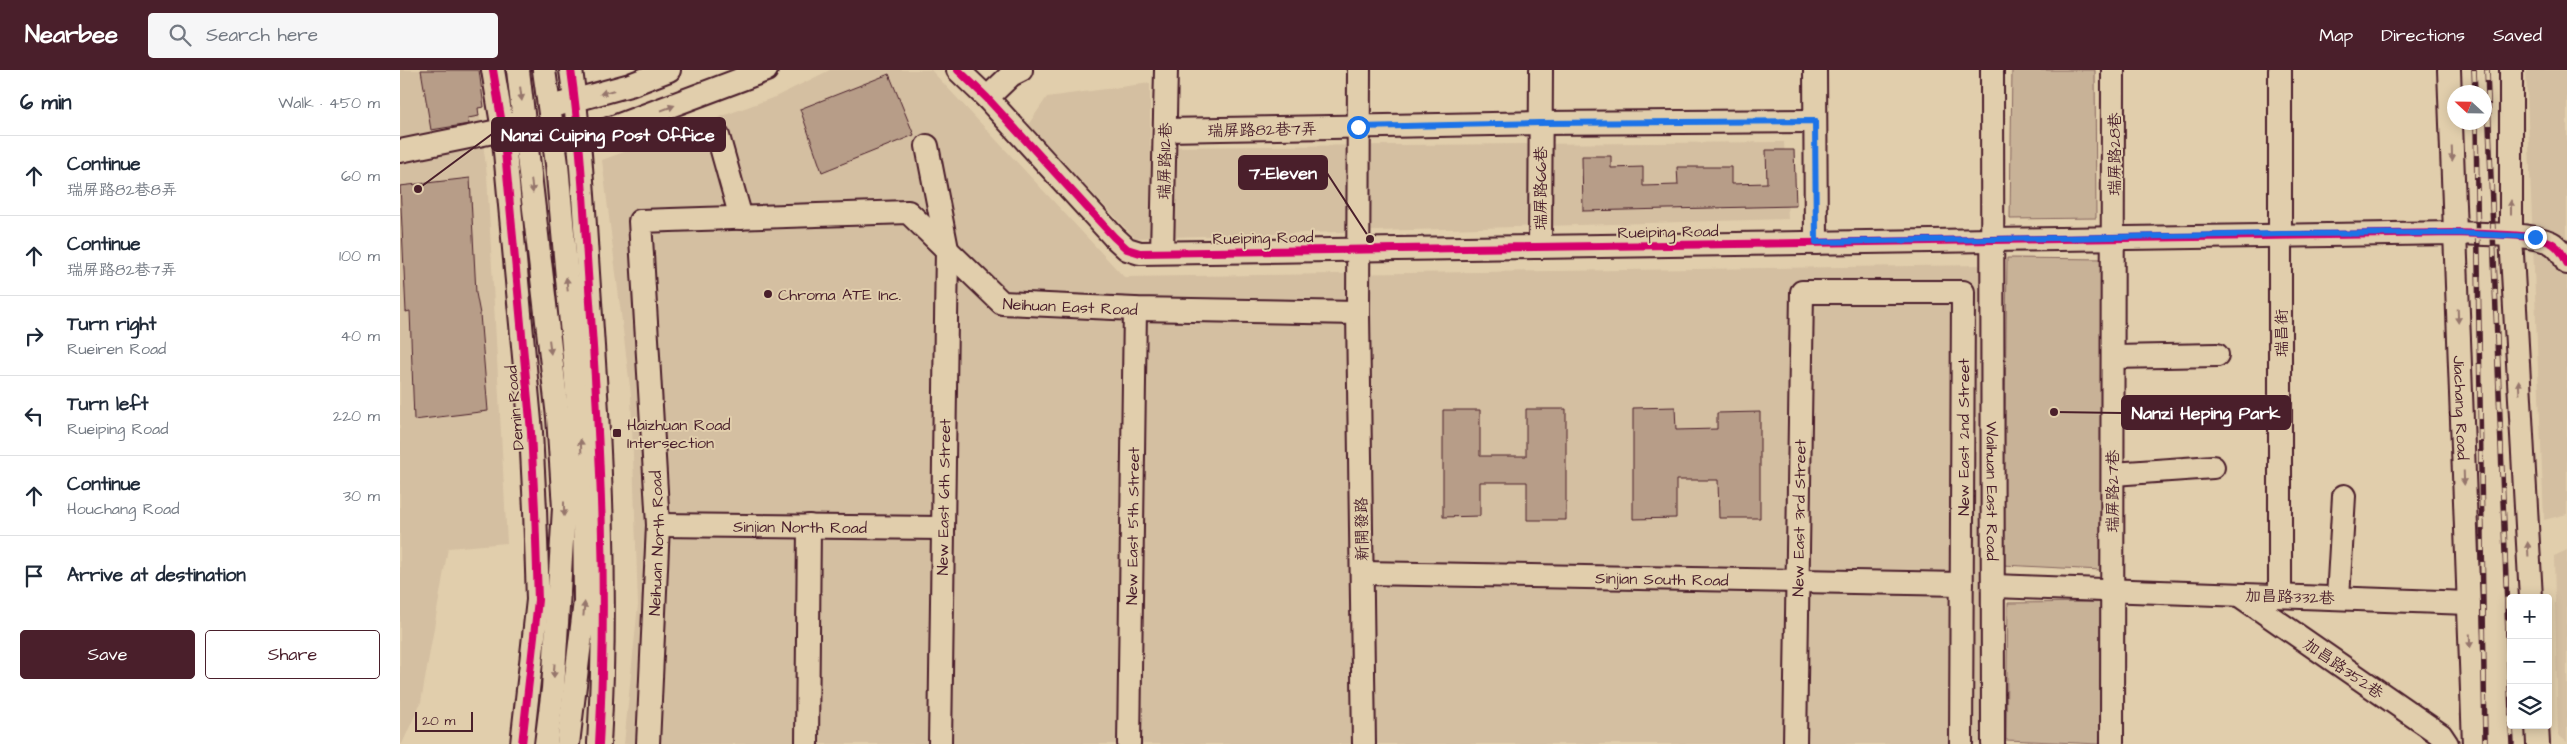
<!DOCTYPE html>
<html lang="en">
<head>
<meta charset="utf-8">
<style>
	:root { --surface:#fff; --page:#f6f6f7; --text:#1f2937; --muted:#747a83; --line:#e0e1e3; --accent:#4a1f2b }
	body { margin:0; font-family:"Architects Daughter","LXGW WenKai TC",sans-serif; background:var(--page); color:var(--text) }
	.controls { position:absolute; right:15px; bottom:15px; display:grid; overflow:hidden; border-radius:5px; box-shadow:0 2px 12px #0003 }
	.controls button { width:45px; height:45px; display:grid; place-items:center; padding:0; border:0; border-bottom:1px solid var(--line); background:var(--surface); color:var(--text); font:25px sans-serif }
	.compass { position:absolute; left:2047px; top:15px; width:45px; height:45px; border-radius:50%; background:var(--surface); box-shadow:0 2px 12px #0003; rotate:292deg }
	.scale { position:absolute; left:15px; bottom:12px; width:58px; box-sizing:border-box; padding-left:5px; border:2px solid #4a1f2b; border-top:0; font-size:14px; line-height:18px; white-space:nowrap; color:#4a1f2b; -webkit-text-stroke:4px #e1ceac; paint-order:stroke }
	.stop { position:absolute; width:15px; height:15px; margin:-11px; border:4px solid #1a73e8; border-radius:50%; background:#fff }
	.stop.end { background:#1a73e8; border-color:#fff; box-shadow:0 1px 5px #0008 }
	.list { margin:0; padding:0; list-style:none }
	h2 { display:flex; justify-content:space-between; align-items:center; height:65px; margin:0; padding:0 20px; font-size:21px }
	h2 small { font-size:16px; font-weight:400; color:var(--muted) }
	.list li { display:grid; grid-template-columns:32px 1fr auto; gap:15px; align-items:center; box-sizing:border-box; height:80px; padding:0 20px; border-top:1px solid var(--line) }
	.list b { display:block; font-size:19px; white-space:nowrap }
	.list p { margin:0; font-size:16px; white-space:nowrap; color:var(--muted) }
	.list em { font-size:16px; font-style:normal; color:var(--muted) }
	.actions { display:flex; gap:10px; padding:15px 20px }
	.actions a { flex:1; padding:11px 0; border:1px solid var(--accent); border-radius:5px; text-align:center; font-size:18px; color:var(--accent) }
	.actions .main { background:var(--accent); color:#fff }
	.icon { flex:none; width:28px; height:28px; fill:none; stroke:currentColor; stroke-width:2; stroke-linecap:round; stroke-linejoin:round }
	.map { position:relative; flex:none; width:2167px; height:674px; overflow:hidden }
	header { display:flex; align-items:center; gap:30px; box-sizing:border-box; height:70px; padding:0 25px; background:var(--accent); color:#fff }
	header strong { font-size:24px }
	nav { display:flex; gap:28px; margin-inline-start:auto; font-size:18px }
	.search { width:350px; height:45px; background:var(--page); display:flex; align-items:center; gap:12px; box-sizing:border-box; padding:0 18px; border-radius:5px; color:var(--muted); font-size:19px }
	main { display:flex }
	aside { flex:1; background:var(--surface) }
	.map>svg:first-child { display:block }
	.built { fill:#d4bfa1 }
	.green { fill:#c8b297; stroke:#896861 }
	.building { fill:#b79d88; stroke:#4a1f2b }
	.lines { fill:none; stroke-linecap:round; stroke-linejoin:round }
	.minor-casing { stroke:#4a1f2b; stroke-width:26 }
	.minor { stroke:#e1ceac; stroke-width:22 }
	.rail-casing { stroke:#4a1f2b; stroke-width:5.5 }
	.rail { stroke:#e1ceac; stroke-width:4; stroke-dasharray:11; stroke-linecap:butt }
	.cycleway-casing { stroke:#e1ceac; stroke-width:11 }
	.cycleway { stroke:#d6006c; stroke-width:8 }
	.oneway { fill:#96766c }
	.route { stroke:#1a73e8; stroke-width:6 }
	.poi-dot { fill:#4a1f2b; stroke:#e1ceac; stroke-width:2 }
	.labels { text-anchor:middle; stroke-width:4; stroke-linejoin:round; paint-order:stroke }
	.street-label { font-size:16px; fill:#4a1f2b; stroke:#e1ceac }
	.poi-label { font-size:16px; fill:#4a1f2b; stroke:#e1ceac; text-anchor:start }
	.leader { fill:none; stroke:#4a1f2b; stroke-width:2 }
	.callout-dot { fill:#4a1f2b; stroke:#e1ceac; stroke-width:2 }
	.callout { fill:#4a1f2b; stroke:#4a1f2b; stroke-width:2 }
	.callout-label { font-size:18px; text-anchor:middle; font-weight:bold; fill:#fff }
</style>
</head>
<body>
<header>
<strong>Nearbee</strong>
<div class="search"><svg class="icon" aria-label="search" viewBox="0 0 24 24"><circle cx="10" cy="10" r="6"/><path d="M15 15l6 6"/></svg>Search here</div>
<nav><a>Map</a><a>Directions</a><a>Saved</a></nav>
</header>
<main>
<aside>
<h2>6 min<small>Walk · 450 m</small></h2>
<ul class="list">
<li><svg class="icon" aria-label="ahead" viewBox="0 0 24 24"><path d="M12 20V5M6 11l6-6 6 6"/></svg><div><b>Continue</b><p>瑞屏路82巷8弄</p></div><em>60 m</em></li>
<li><svg class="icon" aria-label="ahead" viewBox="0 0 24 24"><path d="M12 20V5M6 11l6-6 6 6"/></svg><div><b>Continue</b><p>瑞屏路82巷7弄</p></div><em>100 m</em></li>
<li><svg class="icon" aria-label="right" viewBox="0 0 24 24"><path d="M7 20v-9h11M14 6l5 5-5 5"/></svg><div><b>Turn right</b><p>Rueiren Road</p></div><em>40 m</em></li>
<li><svg class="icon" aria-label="left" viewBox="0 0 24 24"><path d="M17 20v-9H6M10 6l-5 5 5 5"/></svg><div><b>Turn left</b><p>Rueiping Road</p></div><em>220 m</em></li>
<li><svg class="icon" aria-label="ahead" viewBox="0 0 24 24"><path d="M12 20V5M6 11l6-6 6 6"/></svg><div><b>Continue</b><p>Houchang Road</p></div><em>30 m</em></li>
<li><svg class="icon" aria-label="arrive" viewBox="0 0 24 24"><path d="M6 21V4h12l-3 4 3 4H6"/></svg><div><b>Arrive at destination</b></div></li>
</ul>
<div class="actions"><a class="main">Save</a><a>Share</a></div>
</aside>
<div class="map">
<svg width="2167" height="674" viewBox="0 0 2167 674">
	<rect width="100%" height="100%" fill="#e1ceac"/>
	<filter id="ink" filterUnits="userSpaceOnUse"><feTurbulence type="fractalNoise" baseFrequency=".02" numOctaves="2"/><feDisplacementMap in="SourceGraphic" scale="10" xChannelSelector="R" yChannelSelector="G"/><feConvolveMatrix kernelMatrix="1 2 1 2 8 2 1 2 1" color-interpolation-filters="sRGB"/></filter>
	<g filter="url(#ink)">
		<path class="built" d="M0,0H74L87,105L107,473L48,478L21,632L2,674H0Z
			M430,0H531L724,207L1583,195L1585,674H224L238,535L231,325L202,90L375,27Z
			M2126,0H2167V444L2144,450Z
			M750,13V77L1384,72L1388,149L735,168L628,55L647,27Z
			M2167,480V672L2158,665L2154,486Z"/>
		<path class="green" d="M1612,0H1695L1696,148L1610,149Z
			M1607,188L1706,189L1701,500L1603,495Z
			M1703,532L1700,674L1606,670L1608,533Z"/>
		<path class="building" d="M21,0H79L84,37L78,38L79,46L68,48L69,54L31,60Z
			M489,4L514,65L422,102L400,39Z
			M1366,80H1394L1396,136L1183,141L1182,86H1211V98L1243,97V116L1278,115L1277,97H1331V114L1367,113Z
			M70,108L76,223L80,244L88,341L14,350L10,241L6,242L0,116Z
			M1275,337L1276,360L1317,359V343L1360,342V448H1319L1318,410H1276V448L1233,449V338Z
			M1126,339H1166V450H1127V412H1080V446L1043,447V340H1080V386H1126Z"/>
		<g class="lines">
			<defs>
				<g id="minor">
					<path d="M93,0L103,60L131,362L135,440L138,530L122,674"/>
					<path d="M118,0L158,347L164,438L153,619L146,674"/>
					<path d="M144,0L157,94L179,345L184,439L185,531L168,674"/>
					<path d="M171,0C181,72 184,145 189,218C200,370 208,521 199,674"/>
					<path d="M558,0L587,28L714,167L727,179L740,183L2055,163C2077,164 2137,163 2153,174C2160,179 2164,186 2167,193"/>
					<path d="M959,0L958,243L964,674"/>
					<path d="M1415,0L1416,173"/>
					<path id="s1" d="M1592,0L1593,674"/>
					<path id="s2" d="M2049,0L2074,674"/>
					<path d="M2111,0V166L2131,528"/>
					<path d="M587,28L611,5L621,0"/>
					<path d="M161,34L230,15L269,0"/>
					<path d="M765,60L1140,53L1415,51"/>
					<path d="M318,66L341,148"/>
					<path d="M165,69L206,60L366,0"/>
					<path d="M527,76L547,179L540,674"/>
					<path d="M0,81L103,60L115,53"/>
					<path d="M1140,177L1141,0"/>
					<path d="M762,182L766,0"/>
					<path d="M1713,287L1817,285"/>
					<path d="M1713,404L1813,397"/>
					<path id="s3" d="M258,455L542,458"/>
					<path id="s4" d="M962,503L1562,514"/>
					<path d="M1594,516L2069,533"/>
					<path d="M1839,525L2041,665L2047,674"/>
					<path d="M1880,525V0"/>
					<path d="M1938,528L1944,426"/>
					<path d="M2137,655L2138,674"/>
					<path id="s5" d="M248,674L258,455L240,151L508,142L602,233L735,239L958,243"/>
					<path d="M407,674L409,456"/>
					<path id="s6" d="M729,674L735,239"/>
					<path id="s7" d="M1395,674L1402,222H1563L1561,674"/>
					<path d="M1712,674L1713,0"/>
				</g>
			</defs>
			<use href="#minor" class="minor-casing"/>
			<use href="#minor" class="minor"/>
			<defs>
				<path id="rail" d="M2074,0L2075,22
					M2087,0L2111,644
					M2076,52L2085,674
					M2111,655L2112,674"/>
			</defs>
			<use href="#rail" class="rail-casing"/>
			<use href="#rail" class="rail"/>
			<defs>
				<path id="cycleway" d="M93,0L103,60L131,362L135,440L138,530L122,674
					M171,0C181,72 184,145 189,218C200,370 208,521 199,674
					M558,0L587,28L714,167L727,179L740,183L2055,163C2077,164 2137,163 2153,174C2160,179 2164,186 2167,193"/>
			</defs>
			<use href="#cycleway" class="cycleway-casing"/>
			<use href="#cycleway" class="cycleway"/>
		</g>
		<defs><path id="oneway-solid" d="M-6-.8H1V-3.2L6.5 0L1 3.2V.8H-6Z" transform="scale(1.25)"/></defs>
		<g class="oneway">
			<use href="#oneway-solid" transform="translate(207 22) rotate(164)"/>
			<use href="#oneway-solid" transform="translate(121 24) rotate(83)"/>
			<use href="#oneway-solid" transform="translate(268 38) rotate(-21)"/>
			<use href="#oneway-solid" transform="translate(2052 84) rotate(88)"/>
			<use href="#oneway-solid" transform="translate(132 116) rotate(83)"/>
			<use href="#oneway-solid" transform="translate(2111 137) rotate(-90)"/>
			<use href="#oneway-solid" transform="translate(167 214) rotate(-96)"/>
			<use href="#oneway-solid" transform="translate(2058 246) rotate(88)"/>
			<use href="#oneway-solid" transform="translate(150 277) rotate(83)"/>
			<use href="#oneway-solid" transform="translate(2119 317) rotate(-93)"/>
			<use href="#oneway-solid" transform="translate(181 376) rotate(-93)"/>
			<use href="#oneway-solid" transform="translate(2064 408) rotate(88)"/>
			<use href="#oneway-solid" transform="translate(164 439) rotate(90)"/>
			<use href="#oneway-solid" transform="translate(2128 479) rotate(-93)"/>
			<use href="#oneway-solid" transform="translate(184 539) rotate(-85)"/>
			<use href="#oneway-solid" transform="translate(2070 571) rotate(88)"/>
			<use href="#oneway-solid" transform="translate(154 601) rotate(94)"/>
		</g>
	</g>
	<g class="lines" filter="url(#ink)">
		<path class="route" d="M958,57L1140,53L1415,51L1416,172L1882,164L2055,163L2135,167"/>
	</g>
	<g class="poi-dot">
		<circle cx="368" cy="224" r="5"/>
		<rect x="212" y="358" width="10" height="10" rx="2.5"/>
	</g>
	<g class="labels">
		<g class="street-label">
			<text transform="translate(862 59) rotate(-1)" y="6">瑞屏路82巷7弄</text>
			<text transform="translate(1714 84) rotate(-90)" y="6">瑞屏路28巷</text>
			<text transform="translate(764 91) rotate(-89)" y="6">瑞屏路112巷</text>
			<text transform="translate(1140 118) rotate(-90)" y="6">瑞屏路66巷</text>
			<text transform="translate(1268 161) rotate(-1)" y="6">Rueiping Road</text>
			<text transform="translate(863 167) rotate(-1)" y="6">Rueiping Road</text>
			<text dy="6" stroke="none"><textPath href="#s5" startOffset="991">Neihuan East Road</textPath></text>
			<text transform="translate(1881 263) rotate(-90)" y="6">瑞昌街</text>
			<text dy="6" stroke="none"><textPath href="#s2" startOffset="338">Jiachang Road</textPath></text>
			<text transform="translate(114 338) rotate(-95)" y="6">Demin Road</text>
			<text transform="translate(1563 367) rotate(-90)" y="6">New East 2nd Street</text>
			<text transform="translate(1712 421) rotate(-90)" y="6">瑞屏路27巷</text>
			<text dy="6" stroke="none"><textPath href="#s1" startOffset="421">Waihuan East Road</textPath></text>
			<text transform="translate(543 427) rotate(-89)" y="6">New East 6th Street</text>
			<text dy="6" stroke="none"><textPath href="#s7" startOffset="226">New East 3rd Street</textPath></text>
			<text dy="6" stroke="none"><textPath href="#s3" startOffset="142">Sinjian North Road</textPath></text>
			<text dy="6" stroke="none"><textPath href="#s6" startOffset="218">New East 5th Street</textPath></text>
			<text transform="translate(961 459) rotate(-91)" y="6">新開發路</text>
			<text dy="6" stroke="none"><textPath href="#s5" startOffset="201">Neihuan North Road</textPath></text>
			<text dy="6" stroke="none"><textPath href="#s4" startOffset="300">Sinjian South Road</textPath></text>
			<text transform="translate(1890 526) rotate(2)" y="6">加昌路332巷</text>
			<text transform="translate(1944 598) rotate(35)" y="6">加昌路352巷</text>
		</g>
		<g class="poi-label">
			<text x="378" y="230">Chroma ATE Inc.</text>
			<text x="227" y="360">Haizhuan Road<tspan x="227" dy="18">Intersection</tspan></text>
		</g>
	</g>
	<path class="leader" d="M18 119L92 64M970 169L927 103M1654 342L1722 343"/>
	<g class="callout-dot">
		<circle cx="18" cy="119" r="5"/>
		<circle cx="970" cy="169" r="5"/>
		<circle cx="1654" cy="342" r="5"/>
	</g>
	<g class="callout">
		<rect x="92" y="48" width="233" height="33" rx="5"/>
		<rect x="839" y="86" width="88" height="33" rx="5"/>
		<rect x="1722" y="326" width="168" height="33" rx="5"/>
	</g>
	<g class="callout-label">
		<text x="208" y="71">Nanzi Cuiping Post Office</text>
		<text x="883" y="109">7-Eleven</text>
		<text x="1806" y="349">Nanzi Heping Park</text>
	</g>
</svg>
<div class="controls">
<button>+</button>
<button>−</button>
<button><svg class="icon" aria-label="layers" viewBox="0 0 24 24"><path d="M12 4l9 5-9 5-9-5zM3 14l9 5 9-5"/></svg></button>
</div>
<svg class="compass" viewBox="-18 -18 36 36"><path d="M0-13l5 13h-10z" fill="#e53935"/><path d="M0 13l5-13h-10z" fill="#747a83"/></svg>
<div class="scale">20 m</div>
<div class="stop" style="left:958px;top:57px"></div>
<div class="stop end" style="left:2135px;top:167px"></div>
</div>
</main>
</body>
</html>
